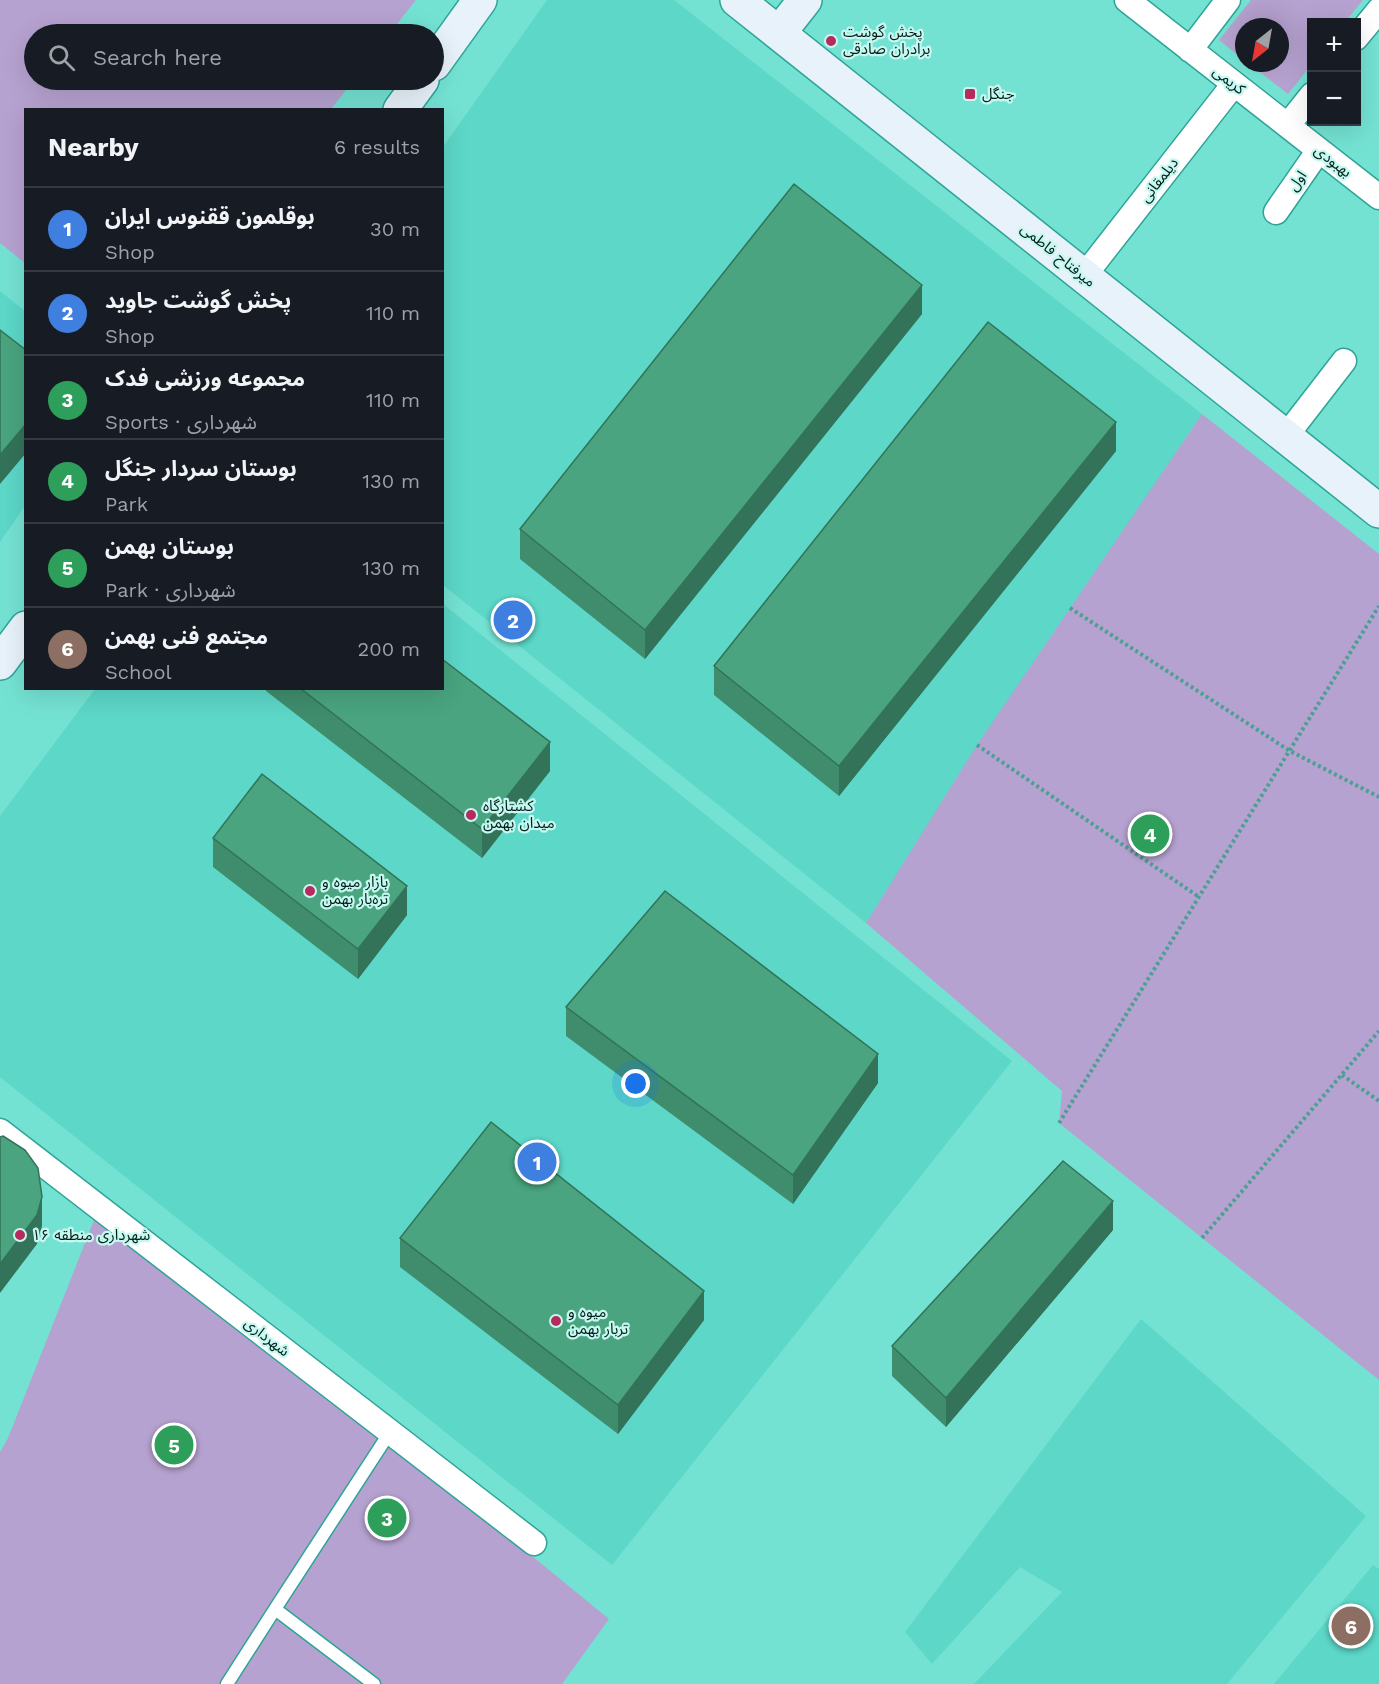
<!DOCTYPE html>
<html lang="en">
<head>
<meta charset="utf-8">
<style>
	:root { --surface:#171b24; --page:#242831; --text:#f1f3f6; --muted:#9ea1a6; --line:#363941; --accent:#8c9099 }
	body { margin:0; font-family:"Work Sans","Noto Sans Arabic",sans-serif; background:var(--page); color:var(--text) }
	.controls { position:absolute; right:18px; top:18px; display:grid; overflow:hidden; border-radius:0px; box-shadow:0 6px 24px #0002 }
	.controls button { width:54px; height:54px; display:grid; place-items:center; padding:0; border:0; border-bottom:2px solid var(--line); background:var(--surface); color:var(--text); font:30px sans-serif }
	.compass { position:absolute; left:1235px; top:18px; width:54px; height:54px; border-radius:50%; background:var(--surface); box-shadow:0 6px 24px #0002; rotate:211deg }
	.you { position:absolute; left:636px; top:1084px; width:21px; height:21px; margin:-15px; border:4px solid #fff; border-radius:50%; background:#1a73e8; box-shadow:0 0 0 9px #1a73e833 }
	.badge { display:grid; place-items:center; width:39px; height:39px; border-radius:50%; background:var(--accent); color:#fff; font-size:20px; font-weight:700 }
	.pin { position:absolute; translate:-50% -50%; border:3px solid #fff; box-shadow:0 2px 6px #0006 }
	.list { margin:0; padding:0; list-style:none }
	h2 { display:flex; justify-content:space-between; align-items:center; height:78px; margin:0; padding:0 24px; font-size:26px }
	h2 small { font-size:20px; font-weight:400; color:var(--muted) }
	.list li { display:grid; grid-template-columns:39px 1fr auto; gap:18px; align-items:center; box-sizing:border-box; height:84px; padding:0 24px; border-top:2px solid var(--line) }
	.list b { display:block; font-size:22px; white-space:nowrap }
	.list p { margin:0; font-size:20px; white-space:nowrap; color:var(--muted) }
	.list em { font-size:20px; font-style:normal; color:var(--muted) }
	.icon { flex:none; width:33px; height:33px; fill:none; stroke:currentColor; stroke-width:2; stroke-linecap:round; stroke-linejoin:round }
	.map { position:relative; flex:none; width:1379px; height:1684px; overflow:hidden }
	.search { position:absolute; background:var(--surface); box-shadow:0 6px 24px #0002; left:24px; top:24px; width:420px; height:66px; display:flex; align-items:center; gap:15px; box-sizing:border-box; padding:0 21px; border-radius:33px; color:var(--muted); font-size:22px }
	.panel { position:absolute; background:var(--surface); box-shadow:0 6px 24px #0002; left:24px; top:108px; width:420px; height:582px; border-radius:0px }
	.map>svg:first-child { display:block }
	.built { fill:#5cd7c8 }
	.green { fill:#b6a2d0 }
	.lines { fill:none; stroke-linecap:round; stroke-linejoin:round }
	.lane-casing { stroke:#2da497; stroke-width:15 }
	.street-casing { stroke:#2da497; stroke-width:27 }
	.secondary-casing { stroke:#2da497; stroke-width:36 }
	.path { stroke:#4c9f94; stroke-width:4; stroke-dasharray:3 3; stroke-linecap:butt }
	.lane { stroke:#fff; stroke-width:12 }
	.street { stroke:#fff; stroke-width:24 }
	.secondary { stroke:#e8f2fb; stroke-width:33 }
	.wall { fill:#3f8d6d }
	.shaded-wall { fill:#337359 }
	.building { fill:#49a47f; stroke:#337359; stroke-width:1.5 }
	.poi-dot { fill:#b72a5d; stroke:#c6f8f0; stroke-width:2 }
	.labels { text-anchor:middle; stroke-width:4.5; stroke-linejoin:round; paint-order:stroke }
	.poi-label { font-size:15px; fill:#001f1b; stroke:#c6f8f0; text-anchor:start }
	.street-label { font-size:15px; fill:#001f1b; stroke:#c6f8f0 }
</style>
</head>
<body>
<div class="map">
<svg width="1379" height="1684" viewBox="0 0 1379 1684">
	<rect width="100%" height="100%" fill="#74e2d3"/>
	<path class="built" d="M547,0H674L1202,414L866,923L443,585V147Z
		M0,291L26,312L25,506L0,542Z
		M443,604L1012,1061L612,1565L0,1077V816L95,689L442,688Z
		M1141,1319L1366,1516L1227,1684H974L1062,1592L1020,1567L932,1664L905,1632Z
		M1373,1565L1379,1569V1684H1274Z"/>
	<path class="green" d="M0,0H416L389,34H34V80H354L331,109L26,110L25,263L0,243Z
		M1251,0H1363L1345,22H1312L1311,65L1288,94L1248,63H1280V27H1244V60L1219,40Z
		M1202,414L1379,554V1380L1059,1123L1062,1091L866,923L977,745Z
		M98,1210L364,1418L609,1619L562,1684H0V1452L8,1438Z"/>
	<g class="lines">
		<defs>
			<path id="lane" d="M227,1684L275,1609
				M374,1684L275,1609L390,1432"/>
			<path id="street" d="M1127,0L1379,197
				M1356,38L1379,10
				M1190,50L1228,0
				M1288,125L1312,95
				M1276,212L1319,150
				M1084,276L1234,84
				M1286,436L1344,361
				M0,1131L534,1543"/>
			<path id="secondary" d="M737,0L1379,511
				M779,33L805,0
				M434,64L480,0
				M400,110L422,80
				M0,663L26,628"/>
		</defs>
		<use href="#lane" class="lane-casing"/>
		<use href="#street" class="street-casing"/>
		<use href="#secondary" class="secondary-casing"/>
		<path class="path" d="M1070,608L1290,751L1379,797
			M977,745L1199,897
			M1342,1075L1379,1101
			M1059,1123L1379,606
			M1202,1238L1379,1031"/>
		<use href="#lane" class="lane"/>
		<use href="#street" class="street"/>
		<use href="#secondary" class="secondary"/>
	</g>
	<path class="wall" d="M922,314L645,659L520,559V529Z
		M1116,451L839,796L714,695V666Z
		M266,688H442L550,771L482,858L266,691Z
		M213,838L407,915L358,979L213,867Z
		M566,1007L878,1083L793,1204L566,1036Z
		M1113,1230L946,1427L892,1376V1346Z
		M400,1238L704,1320L618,1434L400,1267Z"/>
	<path class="shaded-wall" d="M922,285V314L645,659V630Z
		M1116,422V451L839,796V766Z
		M26,424V453L0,484V455Z
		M550,742V771L482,858V829Z
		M407,886V915L358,979V949Z
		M878,1054V1083L793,1204V1175Z
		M42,1197V1226L37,1244L0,1293V1264Z
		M1113,1201V1230L946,1427V1398Z
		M704,1291V1320L618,1434V1405Z"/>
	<path class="building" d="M794,184L922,285L645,630L520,529Z
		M988,322L1116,422L839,766L714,666Z
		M0,330L26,350V424L0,455Z
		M442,659L550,742L482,829L300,688H442Z
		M262,774L407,886L358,949L213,838Z
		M665,891L878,1054L793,1175L566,1007Z
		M491,1122L704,1291L618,1405L400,1238Z
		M3,1136L25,1150L38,1168L42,1197L37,1215L0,1264V1137Z
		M1063,1161L1113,1201L946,1398L892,1346Z"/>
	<g class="poi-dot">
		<circle cx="831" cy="41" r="6"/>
		<rect x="964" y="88" width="12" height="12" rx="3"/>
		<circle cx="471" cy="815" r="6"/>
		<circle cx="310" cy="891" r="6"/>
		<circle cx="20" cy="1235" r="6"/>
		<circle cx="556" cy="1321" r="6"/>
	</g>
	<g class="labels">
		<g class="poi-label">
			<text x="843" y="37">پخش گوشت<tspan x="843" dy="17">برادران صادقی</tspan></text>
			<text x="982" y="99">جنگل</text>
			<text x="483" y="811">کشتارگاه<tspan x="483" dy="17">میدان بهمن</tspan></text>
			<text x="322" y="887">بازار میوه و<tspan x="322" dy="17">تره‌بار بهمن</tspan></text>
			<text x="32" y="1240">شهرداری منطقه ۱۶</text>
			<text x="568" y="1317">میوه و<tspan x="568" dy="17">تربار بهمن</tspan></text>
		</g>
		<g class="street-label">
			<text transform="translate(1229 80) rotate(38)" y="5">کریمی</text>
			<text transform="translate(1333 161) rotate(38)" y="5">بهبودی</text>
			<text transform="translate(1159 180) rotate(-52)" y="5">دیلمقانی</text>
			<text transform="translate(1297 181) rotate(-55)" y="5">اول</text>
			<text transform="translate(1058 255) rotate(39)" y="5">میرفتاح فاطمی</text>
			<text transform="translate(267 1337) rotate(38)" y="5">شهرداری</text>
		</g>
	</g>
</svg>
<div class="controls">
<button>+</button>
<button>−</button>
</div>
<svg class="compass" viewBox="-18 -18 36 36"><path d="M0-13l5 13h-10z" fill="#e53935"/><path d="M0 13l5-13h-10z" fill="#9ea1a6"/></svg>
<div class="you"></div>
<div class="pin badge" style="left:537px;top:1162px;background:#3f7fe0">1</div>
<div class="pin badge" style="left:513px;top:620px;background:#3f7fe0">2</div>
<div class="pin badge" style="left:387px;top:1518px;background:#2e9e5b">3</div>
<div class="pin badge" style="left:1150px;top:834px;background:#2e9e5b">4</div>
<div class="pin badge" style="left:174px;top:1445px;background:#2e9e5b">5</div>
<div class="pin badge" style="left:1351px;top:1626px;background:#8d6e63">6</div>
<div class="search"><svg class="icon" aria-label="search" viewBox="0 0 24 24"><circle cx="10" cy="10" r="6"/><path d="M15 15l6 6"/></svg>Search here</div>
<section class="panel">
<h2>Nearby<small>6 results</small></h2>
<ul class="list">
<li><span class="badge" style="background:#3f7fe0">1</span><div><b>بوقلمون ققنوس ایران</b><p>Shop</p></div><em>30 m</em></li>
<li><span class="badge" style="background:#3f7fe0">2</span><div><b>پخش گوشت جاوید</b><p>Shop</p></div><em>110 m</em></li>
<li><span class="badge" style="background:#2e9e5b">3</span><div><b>مجموعه ورزشی فدک</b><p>Sports · شهرداری</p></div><em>110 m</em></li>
<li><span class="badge" style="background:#2e9e5b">4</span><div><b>بوستان سردار جنگل</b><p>Park</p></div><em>130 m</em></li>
<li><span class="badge" style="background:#2e9e5b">5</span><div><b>بوستان بهمن</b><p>Park · شهرداری</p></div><em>130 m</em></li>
<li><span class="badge" style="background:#8d6e63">6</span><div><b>مجتمع فنی بهمن</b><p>School</p></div><em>200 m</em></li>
</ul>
</section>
</div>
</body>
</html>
